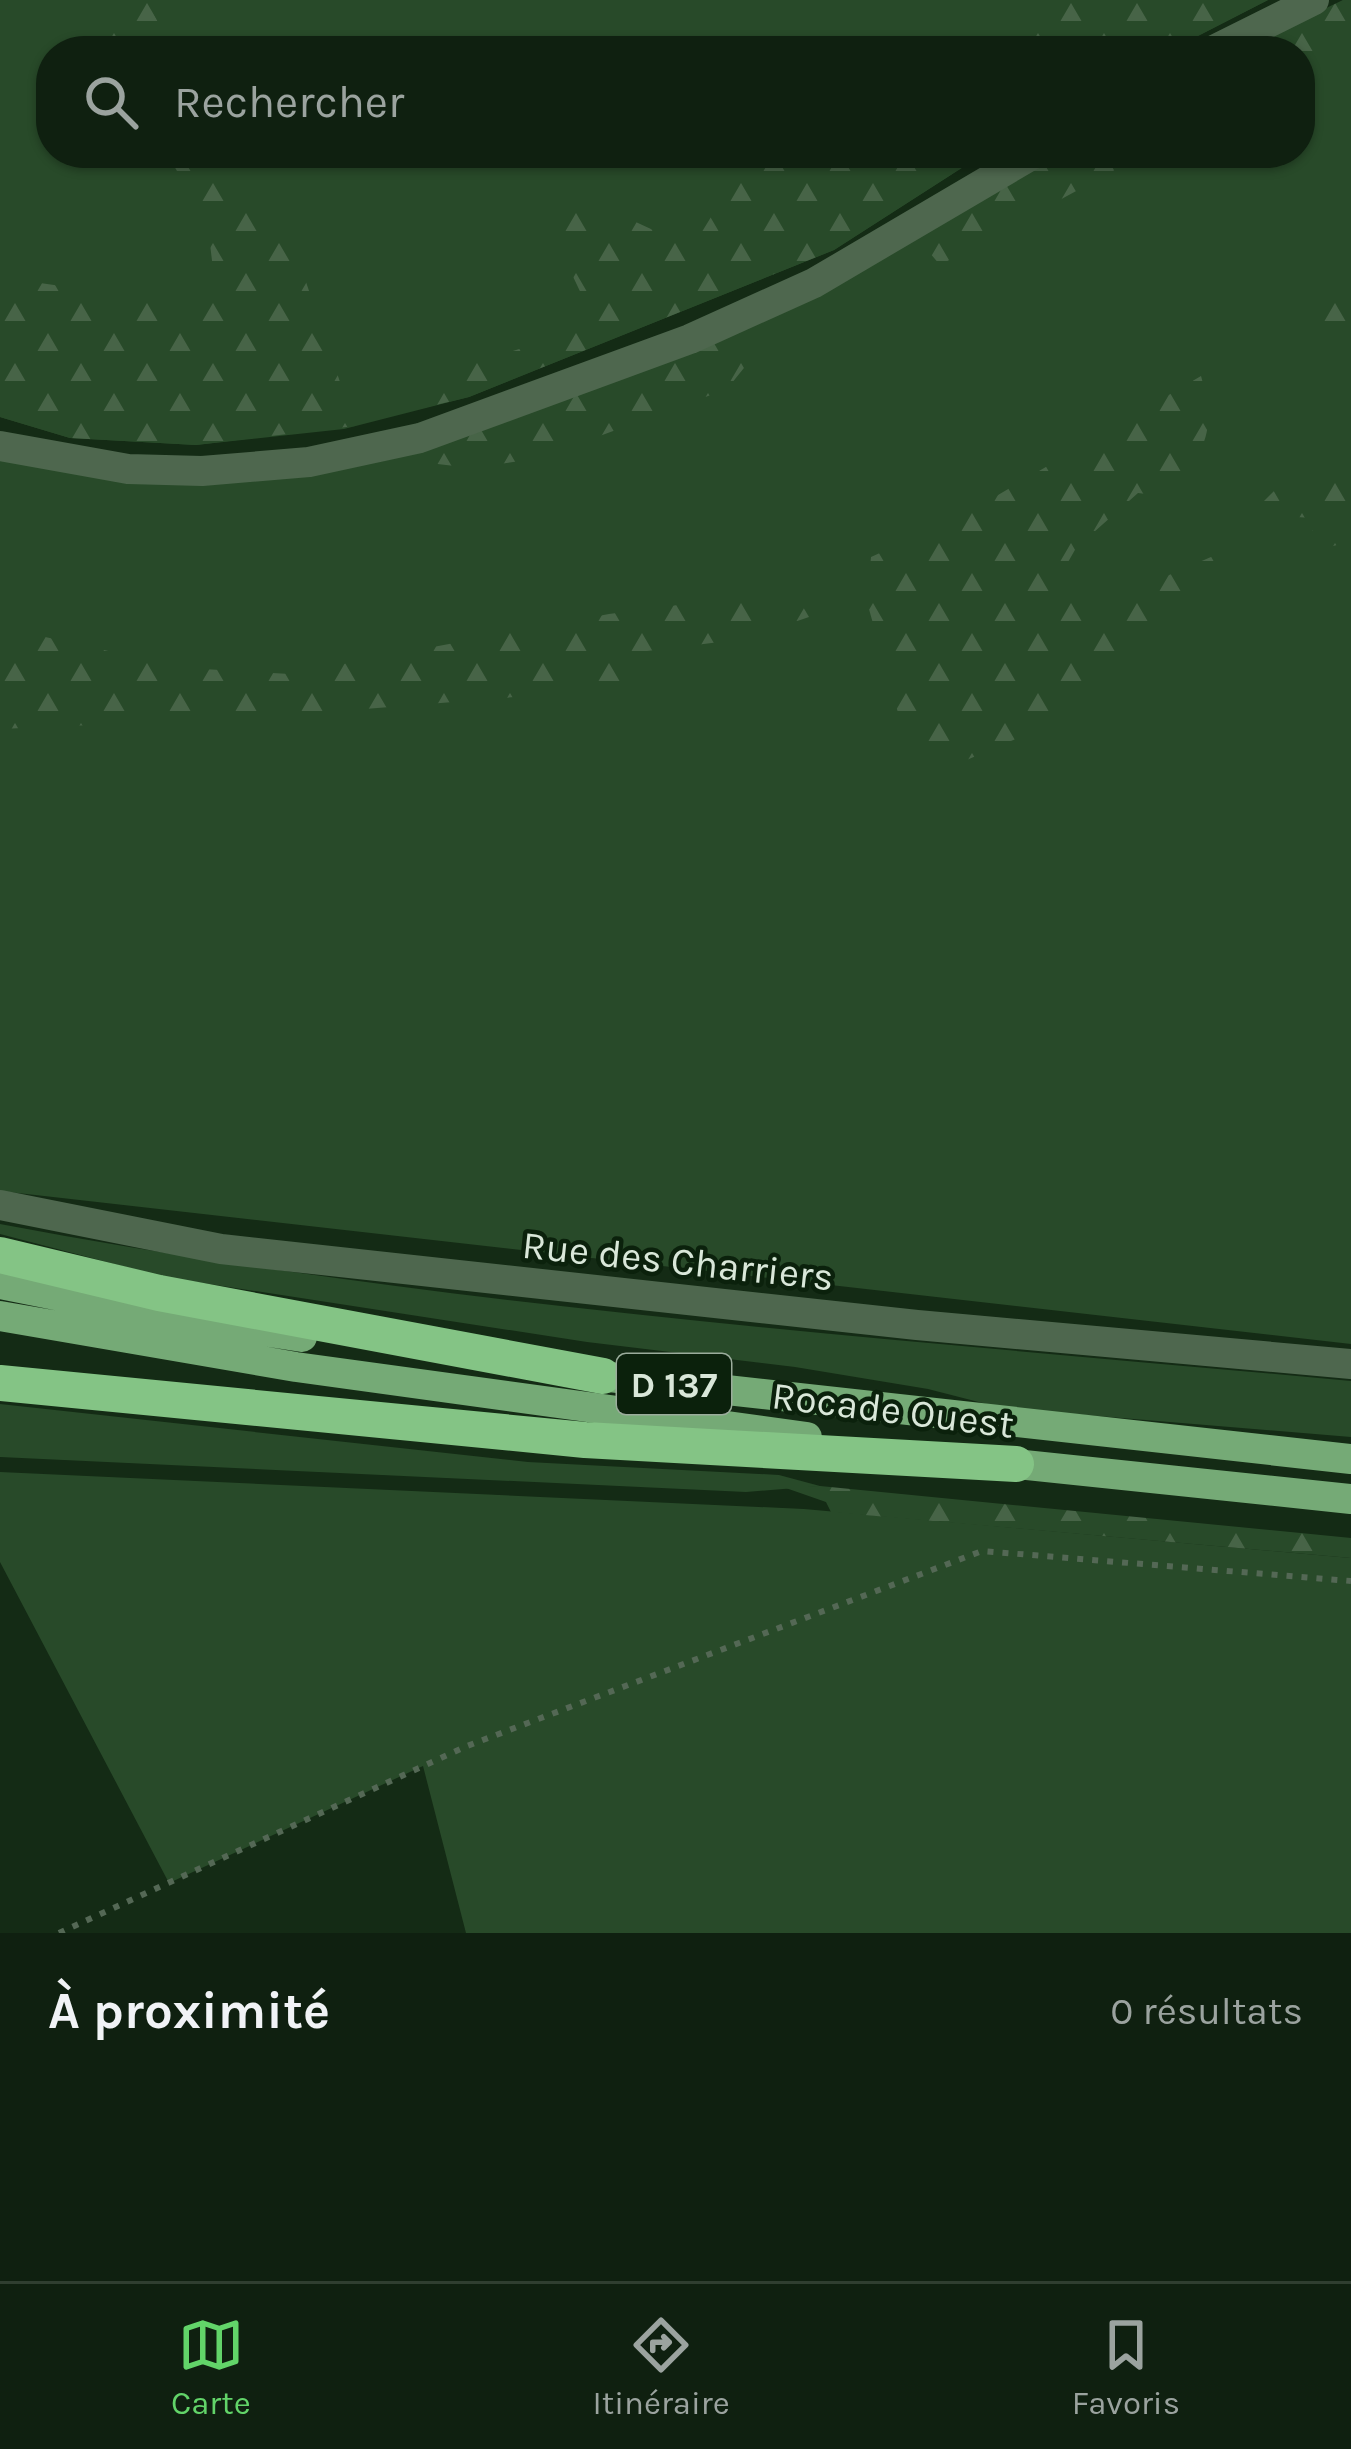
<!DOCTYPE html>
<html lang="fr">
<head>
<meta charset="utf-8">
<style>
	:root { --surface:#0f2010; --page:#182819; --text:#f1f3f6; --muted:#9ba39f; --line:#2f3e30; --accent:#62d469 }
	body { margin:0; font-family:Karla,sans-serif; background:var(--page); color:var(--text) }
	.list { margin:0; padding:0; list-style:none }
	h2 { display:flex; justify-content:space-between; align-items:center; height:156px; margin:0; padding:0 48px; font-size:51px }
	h2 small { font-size:39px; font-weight:400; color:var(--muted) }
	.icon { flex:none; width:66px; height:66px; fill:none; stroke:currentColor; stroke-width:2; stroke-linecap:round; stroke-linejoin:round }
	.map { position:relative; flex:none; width:1351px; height:1933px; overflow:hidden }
	.search { position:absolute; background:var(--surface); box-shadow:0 3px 9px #0004; left:36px; right:36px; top:36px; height:132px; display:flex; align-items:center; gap:30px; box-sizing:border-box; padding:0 42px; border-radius:48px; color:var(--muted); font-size:45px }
	.sheet { height:348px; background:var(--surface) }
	nav { display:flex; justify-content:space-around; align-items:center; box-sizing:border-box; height:168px; border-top:3px solid var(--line); background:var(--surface); font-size:33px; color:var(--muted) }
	nav a { display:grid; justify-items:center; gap:6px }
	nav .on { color:var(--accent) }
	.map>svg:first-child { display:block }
	.green { fill:#284a29 }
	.forest { fill:url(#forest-firs) }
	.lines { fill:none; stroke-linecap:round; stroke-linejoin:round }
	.path { stroke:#546855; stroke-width:6; stroke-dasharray:6 9; stroke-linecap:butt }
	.minor { stroke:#4e674e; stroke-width:30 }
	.major { stroke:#75aa76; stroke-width:30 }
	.highway { stroke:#84c485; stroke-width:36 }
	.labels { text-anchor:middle; stroke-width:9; stroke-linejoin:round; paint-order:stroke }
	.shield { fill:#0b210c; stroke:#9bac9c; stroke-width:3 }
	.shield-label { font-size:36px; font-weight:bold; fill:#d9e7d9 }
	.street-label { font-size:39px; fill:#d9e7d9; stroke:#0b210c }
</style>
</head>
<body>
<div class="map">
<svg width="1351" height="1933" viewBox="0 0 1351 1933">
	<defs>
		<pattern id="forest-firs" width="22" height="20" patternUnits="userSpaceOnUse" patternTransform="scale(3)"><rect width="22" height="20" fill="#284a29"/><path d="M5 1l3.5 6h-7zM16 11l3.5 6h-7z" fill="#476447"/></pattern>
	</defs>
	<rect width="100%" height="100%" fill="#142b15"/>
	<path class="green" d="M0,0H1268L1168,51H51V153H985L834,250L469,397L344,429L196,445L70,438L0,417Z
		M1343,0H1351V1344L0,1191V457L275,478L850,276L1059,153H1300V51Z
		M0,1224C446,1308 900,1339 1351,1381V1437L1002,1408L928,1389L795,1367L587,1342L164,1277L0,1234Z
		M0,1404L528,1462L779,1475L820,1486L746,1492L0,1457Z
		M0,1472L804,1509L1351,1558V1933H466L423,1766L169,1883L0,1562Z"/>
	<path class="forest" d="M81,0H147L167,40L192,51H110Z
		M1040,0H1268L1169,51H1032Z
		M1343,0H1351V42L1300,68V51H1237Z
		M167,153H237L231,169L236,206L291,238L355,426L196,445L70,438L0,417V273L19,280L187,304L216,294L208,227Z
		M799,153H985L834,250L469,397L419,409L433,376L596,325L539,205L625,217L692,248L743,165Z
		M1059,153H1146L940,265L924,246L1009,182Z
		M1351,291V355L1306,318Z
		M716,338L756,353L727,389L540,458L472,468L429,463V450Z
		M1201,376C1218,437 1203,447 1171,497L1138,493L1076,548L1046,601L1106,602L1225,551L1237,564L1041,728L948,768L909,752L867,602L871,557L964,515Z
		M1351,470V541L1312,552V518L1251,514L1280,485Z
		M793,590L809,617L744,639L639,652L627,681L578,692L252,718L0,729V627L185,668L290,674L609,614Z
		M820,1486L1351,1538V1558L831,1512L826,1502L783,1487Z"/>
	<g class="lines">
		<path class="path" d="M59,1933L467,1746L982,1551L1351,1581"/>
		<path class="minor" d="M1212,51L1314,0
			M0,446L128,469L202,471L309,462L420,438L690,339L814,283L1035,153
			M0,1205L221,1249L917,1325L1351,1364"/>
		<path class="major" d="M0,1284L145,1313L302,1337
			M0,1316L296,1367L807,1437
			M582,1374L1351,1459
			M997,1462L1351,1499"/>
		<path class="highway" d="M0,1255L159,1293L603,1376
			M0,1383L585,1440L1016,1464"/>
	</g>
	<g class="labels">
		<rect class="shield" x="617" y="1354" width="114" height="60" rx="9"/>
		<g class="shield-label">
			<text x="674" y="1397">D 137</text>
		</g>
		<g class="street-label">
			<text transform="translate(678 1260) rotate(6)" y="14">Rue des Charriers</text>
			<text transform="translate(893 1409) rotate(7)" y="14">Rocade Ouest</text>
		</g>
	</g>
</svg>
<div class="search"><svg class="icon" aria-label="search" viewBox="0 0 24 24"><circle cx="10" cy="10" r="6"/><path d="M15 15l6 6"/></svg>Rechercher</div>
</div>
<section class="sheet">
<h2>À proximité<small>0 résultats</small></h2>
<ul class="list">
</ul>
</section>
<nav>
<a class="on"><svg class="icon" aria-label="map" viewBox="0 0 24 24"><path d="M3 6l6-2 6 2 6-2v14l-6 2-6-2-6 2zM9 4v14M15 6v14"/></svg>Carte</a>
<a><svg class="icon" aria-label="directions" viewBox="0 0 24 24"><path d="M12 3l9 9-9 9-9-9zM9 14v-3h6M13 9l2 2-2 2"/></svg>Itinéraire</a>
<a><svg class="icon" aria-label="saved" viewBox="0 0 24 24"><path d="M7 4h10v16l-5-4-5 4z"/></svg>Favoris</a>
</nav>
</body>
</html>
